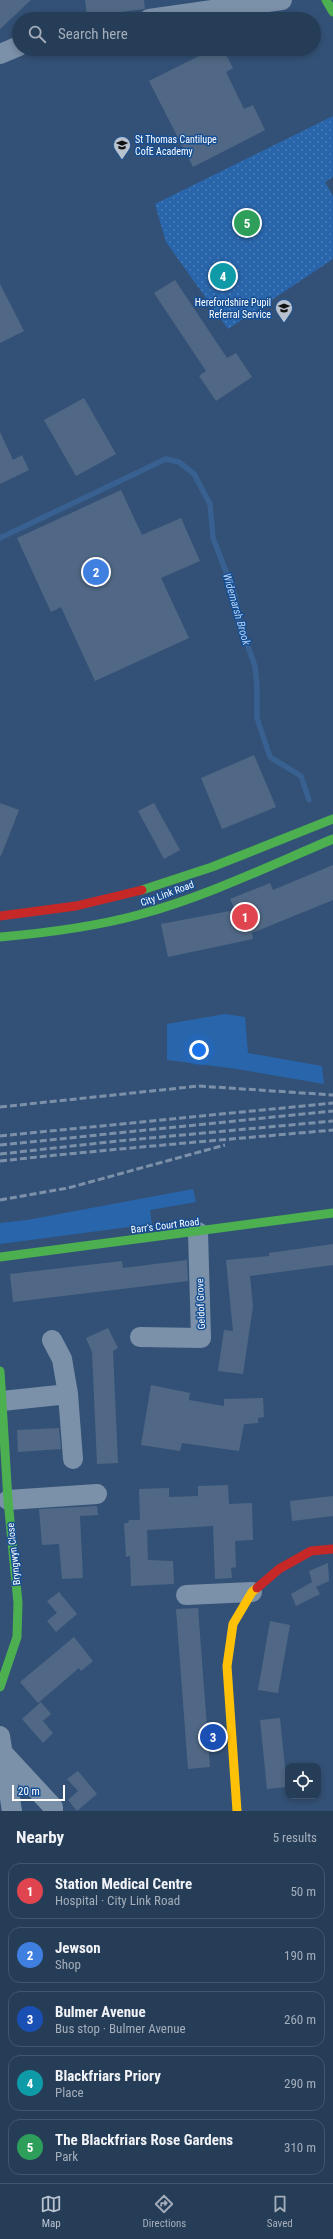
<!DOCTYPE html>
<html lang="en">
<head>
<meta charset="utf-8">
<style>
	:root { --surface:#263d58; --page:#324861; --text:#f1f3f6; --muted:#a4aeba; --line:#42566e; --accent:#b8c2cf }
	body { margin:0; font-family:"Roboto Condensed",sans-serif; background:var(--page); color:var(--text) }
	.controls { position:absolute; right:12px; bottom:12px; display:grid; overflow:hidden; border-radius:8px; box-shadow:0 2px 6px #0003 }
	.controls button { width:36px; height:36px; display:grid; place-items:center; padding:0; border:0; border-bottom:1px solid var(--line); background:var(--surface); color:var(--text); font:20px sans-serif }
	.scale { position:absolute; left:12px; bottom:10px; width:53px; box-sizing:border-box; padding-left:4px; border:2px solid #fff; border-top:0; font-size:11px; line-height:14px; white-space:nowrap; color:#fff; -webkit-text-stroke:3px #164e93; paint-order:stroke }
	.you { position:absolute; left:199px; top:1050px; width:14px; height:14px; margin:-10px; border:3px solid #fff; border-radius:50%; background:#1a73e8; box-shadow:0 0 0 6px #1a73e833 }
	.badge { display:grid; place-items:center; width:26px; height:26px; border-radius:50%; background:var(--accent); color:#fff; font-size:13px; font-weight:700 }
	.pin { position:absolute; translate:-50% -50%; border:2px solid #fff; box-shadow:0 1px 4px #0006 }
	.list { margin:0; padding:0; list-style:none }
	h2 { display:flex; justify-content:space-between; align-items:center; height:52px; margin:0; padding:0 16px; font-size:17px }
	h2 small { font-size:13px; font-weight:400; color:var(--muted) }
	.list li { display:grid; grid-template-columns:26px 1fr auto; gap:12px; align-items:center; box-sizing:border-box; height:56px; margin:0 8px 8px; padding:0 8px; border:1px solid var(--line); border-radius:12px }
	.list b { display:block; font-size:15px; white-space:nowrap }
	.list p { margin:0; font-size:13px; white-space:nowrap; color:var(--muted) }
	.list em { font-size:13px; font-style:normal; color:var(--muted) }
	.icon { flex:none; width:22px; height:22px; fill:none; stroke:currentColor; stroke-width:2; stroke-linecap:round; stroke-linejoin:round }
	.map { position:relative; flex:none; width:333px; height:1811px; overflow:hidden }
	.search { position:absolute; background:var(--surface); box-shadow:0 2px 6px #0003; left:12px; right:12px; top:12px; height:44px; display:flex; align-items:center; gap:10px; box-sizing:border-box; padding:0 14px; border-radius:22px; color:var(--muted); font-size:15px }
	.sheet { height:372px; background:var(--surface) }
	nav { display:flex; justify-content:space-around; align-items:center; box-sizing:border-box; height:56px; border-top:1px solid var(--line); background:var(--surface); font-size:11px; color:var(--muted) }
	nav a { display:grid; justify-items:center; gap:2px }
	nav .on { color:var(--accent) }
	.map>svg:first-child { display:block }
	.grass { fill:#2965aa }
	.garden { fill:url(#garden-dots) }
	.lines { fill:none; stroke-linecap:round; stroke-linejoin:round }
	.stream { stroke:#386090; stroke-width:5.5 }
	.building { fill:#506885 }
	.street { stroke:#7b91a9; stroke-width:20 }
	.fast { stroke:#4caf50; stroke-width:9 }
	.slow { stroke:#ffc107; stroke-width:9 }
	.jam { stroke:#c62828; stroke-width:9 }
	.rail { stroke:#7c91a9; stroke-width:3; stroke-dasharray:7 3; stroke-linecap:butt }
	.labels { text-anchor:middle; stroke-width:3; stroke-linejoin:round; paint-order:stroke }
	.poi-label { font-size:10px; fill:#fff; stroke:#164e93; text-anchor:start }
	.street-label { font-size:10px; fill:#fff; stroke:#164e93 }
	.water-label { font-size:11px; font-style:italic; fill:#b1d2f8; stroke:#164e93 }
</style>
</head>
<body>
<div class="map">
<svg width="333" height="1811" viewBox="0 0 333 1811">
	<defs>
		<pattern id="garden-dots" width="8" height="8" patternUnits="userSpaceOnUse"><rect width="8" height="8" fill="#2965aa"/><path d="M2 2h.1M6 6h.1" fill="none" stroke="#497cb7" stroke-width="1.8" stroke-linecap="round"/></pattern>
	</defs>
	<rect width="100%" height="100%" fill="#335176"/>
	<path class="grass" d="M225,1014L245,1017L248,1053L322,1066L324,1084L237,1069L167,1060V1024Z
		M193,1189L196,1202L150,1210L152,1224L0,1244V1223L27,1220Z"/>
	<path class="garden" d="M333,116V177L325,182L333,196V259L228,329L166,242L155,204Z"/>
	<g class="lines">
		<path class="stream" d="M0,538L166,459L179,462L194,474L210,504L213,538L235,595L238,618L255,666L257,686V718L270,757L301,776L309,800"/>
	</g>
	<path class="building" d="M0,0H31L0,29Z
		M85,0H144L145,9L87,16Z
		M213,49H223L233,68L226,72L244,109L253,105L265,130L193,167L149,81Z
		M175,280L227,358L236,353L252,377L216,401L199,376L206,371L154,293Z
		M0,284L24,331L0,343Z
		M84,398L116,454L76,476L44,420Z
		M0,432L13,460L22,455L29,470L0,484Z
		M121,490L142,535L181,518L200,561L161,578L189,638L95,681L61,607L51,612L17,538Z
		M254,755L276,807L222,829L201,778Z
		M0,803L19,810L1,856L0,855Z
		M154,803L180,850L164,859L138,811Z
		M333,865V900L252,933L253,939L168,957L161,924L235,910L230,899L270,883L273,890Z
		M333,1244V1265L250,1276L253,1306L243,1374L218,1371L224,1330L233,1331L226,1260L269,1256V1253Z
		M187,1260L188,1281L13,1302L10,1274L122,1261L123,1268Z
		M108,1328L118,1348L113,1351L118,1463L97,1464L92,1352L86,1338Z
		M151,1385L190,1393L189,1400L224,1406V1399L263,1398L264,1417L258,1418V1423L244,1424L239,1451L182,1443L180,1451L141,1445Z
		M59,1428L61,1449L18,1452L17,1430Z
		M228,1485L229,1504L252,1503L253,1540L235,1541L236,1567L231,1568L232,1578L215,1579L213,1526L147,1530L148,1560L173,1561L174,1584L131,1586L130,1556L126,1557L124,1523H128L129,1520H140L139,1489L169,1488V1497L198,1496V1486Z
		M333,1496V1516L292,1521L290,1501Z
		M97,1506L98,1515L80,1516L83,1578L62,1579L59,1544L42,1545L39,1509Z
		M328,1563L329,1581L316,1587L320,1594L296,1606L291,1594L312,1582L309,1571Z
		M59,1592L77,1614L56,1632L47,1621L57,1613L47,1601Z
		M198,1608L210,1767L188,1769L176,1609Z
		M270,1621L290,1625L278,1693L258,1690Z
		M74,1637L93,1661L81,1671L79,1668L38,1703L20,1682Z
		M41,1702L51,1714L43,1721L53,1733L43,1743L22,1719Z
		M280,1718L287,1787L267,1789L260,1720Z
		M78,1771L97,1794L77,1811L68,1800L78,1791L67,1779Z"/>
	<g class="lines">
		<path class="street" d="M149,19L282,0
			M0,54L19,46
			M140,1337L201,1338L198,1232
			M52,1340L62,1359L68,1394L73,1459
			M2,1401L68,1394
			M8,1500L97,1494
			M186,1595L252,1592
			M0,1736L12,1811
			M3,1753L53,1807V1811"/>
		<path class="fast" d="M326,0L333,12
			M142,890L212,867L333,819
			M0,937C46,933 93,927 138,915C205,897 269,866 333,839
			M0,1257L333,1213
			M0,1371L8,1500L18,1603L17,1637L0,1687"/>
		<path class="slow" d="M237,1811L227,1666L233,1624L252,1592L257,1588"/>
		<path class="jam" d="M0,916L76,906L142,890
			M257,1588L279,1569L311,1551L333,1549"/>
		<path class="rail" d="M0,1107L199,1086L333,1095
			M0,1136L333,1103
			M0,1145L333,1111
			M0,1154L118,1141L333,1121
			M0,1161C111,1149 222,1140 333,1130
			M0,1200L68,1188L225,1145"/>
	</g>
	<defs>
		<symbol id="school-pin" viewBox="-11 -11 22 30"><path d="M0 17L-7.5 6A9.5 9.5 0 1 1 7.5 6Z" fill="#b8c2cf" stroke="#164e93"/><path d="M0-5L7-2L0 1L-7-2ZM-4 1L0 2.5L4 1V4Q0 6-4 4Z" fill="#111"/></symbol>
	</defs>
	<g fill-rule="evenodd">
		<use href="#school-pin" x="112" y="135" width="20" height="27"/>
		<use href="#school-pin" x="274" y="298" width="20" height="27"/>
	</g>
	<g class="labels">
		<g class="poi-label">
			<text x="135" y="143">St Thomas Cantilupe<tspan x="135" dy="12">CofE Academy</tspan></text>
			<text x="271" y="306" text-anchor="end">Herefordshire Pupil<tspan x="271" dy="12">Referral Service</tspan></text>
		</g>
		<g class="street-label">
			<text transform="translate(167 893) rotate(-20)" y="4">City Link Road</text>
			<text transform="translate(165 1225) rotate(-7)" y="4">Barr's Court Road</text>
			<text transform="translate(200 1304) rotate(-92)" y="4">Geldof Grove</text>
			<text transform="translate(13 1554) rotate(-96)" y="4">Bryngwyn Close</text>
		</g>
		<g class="water-label">
			<text transform="translate(237 609) rotate(74)" y="4">Widemarsh Brook</text>
		</g>
	</g>
</svg>
<div class="controls">
<button><svg class="icon" aria-label="locate" viewBox="0 0 24 24"><circle cx="12" cy="12" r="6"/><path d="M12 2v4M12 18v4M2 12h4M18 12h4"/></svg></button>
</div>
<div class="scale">20 m</div>
<div class="you"></div>
<div class="pin badge" style="left:245px;top:917px;background:#e0444e">1</div>
<div class="pin badge" style="left:96px;top:572px;background:#3f7fe0">2</div>
<div class="pin badge" style="left:213px;top:1737px;background:#1a4fb4">3</div>
<div class="pin badge" style="left:223px;top:276px;background:#0f9aa8">4</div>
<div class="pin badge" style="left:247px;top:223px;background:#2e9e5b">5</div>
<div class="search"><svg class="icon" aria-label="search" viewBox="0 0 24 24"><circle cx="10" cy="10" r="6"/><path d="M15 15l6 6"/></svg>Search here</div>
</div>
<section class="sheet">
<h2>Nearby<small>5 results</small></h2>
<ul class="list">
<li><span class="badge" style="background:#e0444e">1</span><div><b>Station Medical Centre</b><p>Hospital · City Link Road</p></div><em>50 m</em></li>
<li><span class="badge" style="background:#3f7fe0">2</span><div><b>Jewson</b><p>Shop</p></div><em>190 m</em></li>
<li><span class="badge" style="background:#1a4fb4">3</span><div><b>Bulmer Avenue</b><p>Bus stop · Bulmer Avenue</p></div><em>260 m</em></li>
<li><span class="badge" style="background:#0f9aa8">4</span><div><b>Blackfriars Priory</b><p>Place</p></div><em>290 m</em></li>
<li><span class="badge" style="background:#2e9e5b">5</span><div><b>The Blackfriars Rose Gardens</b><p>Park</p></div><em>310 m</em></li>
</ul>
</section>
<nav>
<a class="on"><svg class="icon" aria-label="map" viewBox="0 0 24 24"><path d="M3 6l6-2 6 2 6-2v14l-6 2-6-2-6 2zM9 4v14M15 6v14"/></svg>Map</a>
<a><svg class="icon" aria-label="directions" viewBox="0 0 24 24"><path d="M12 3l9 9-9 9-9-9zM9 14v-3h6M13 9l2 2-2 2"/></svg>Directions</a>
<a><svg class="icon" aria-label="saved" viewBox="0 0 24 24"><path d="M7 4h10v16l-5-4-5 4z"/></svg>Saved</a>
</nav>
</body>
</html>
